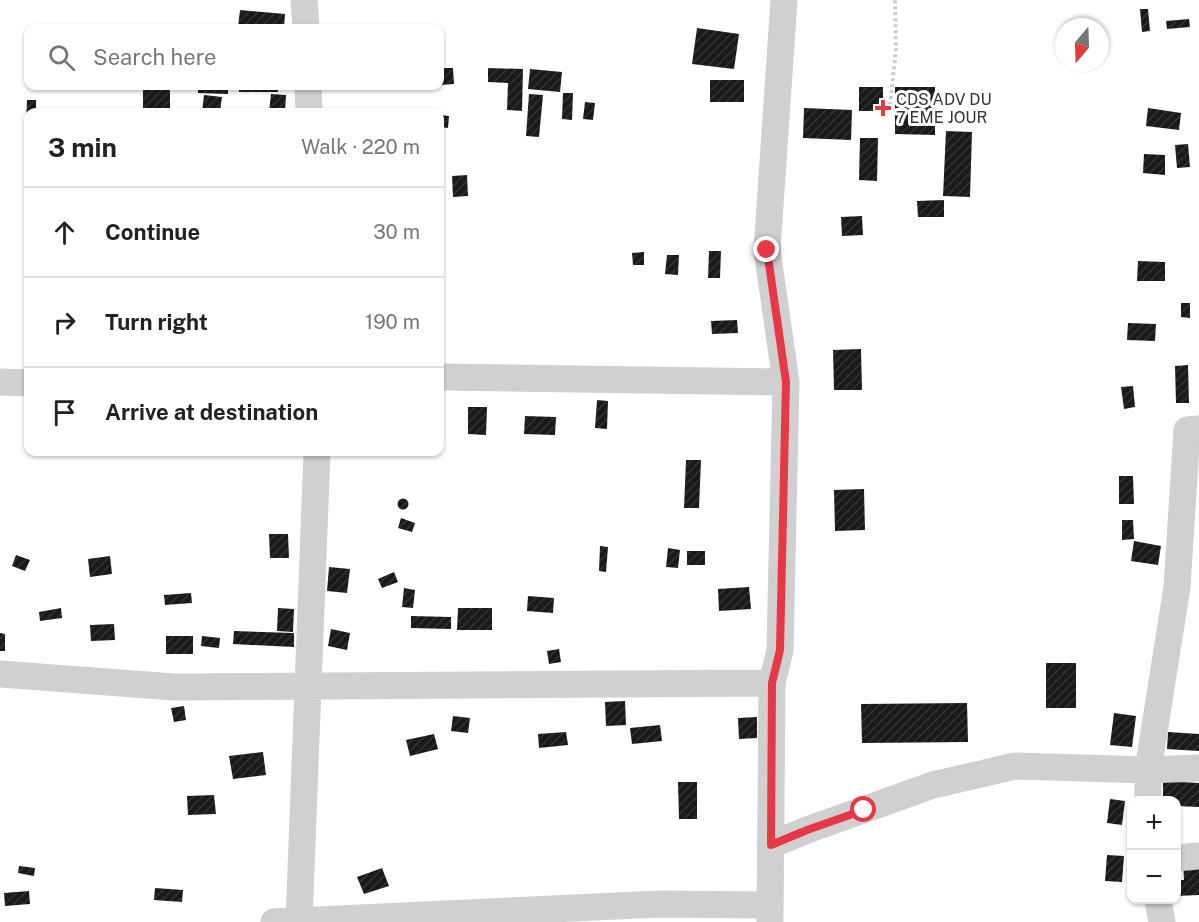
<!DOCTYPE html>
<html lang="en">
<head>
<meta charset="utf-8">
<style>
	:root { --surface:#fff; --page:#f2f2f2; --text:#222; --muted:#767676; --line:#e0e0e0 }
	body { margin:0; font-family:"Public Sans",sans-serif; background:var(--page); color:var(--text) }
	.controls { position:absolute; right:18px; bottom:18px; display:grid; overflow:hidden; border-radius:12px; box-shadow:0 2px 4px #0004 }
	.controls button { width:54px; height:54px; display:grid; place-items:center; padding:0; border:0; border-bottom:2px solid var(--line); background:var(--surface); color:var(--text); font:30px sans-serif }
	.compass { position:absolute; left:1055px; top:18px; width:54px; height:54px; border-radius:50%; background:var(--surface); box-shadow:0 2px 4px #0004; rotate:199deg }
	.stop { position:absolute; width:18px; height:18px; margin:-14px; border:4px solid #e63946; border-radius:50%; background:#fff }
	.stop.end { background:#e63946; border-color:#fff; box-shadow:0 2px 6px #0008 }
	.list { margin:0; padding:0; list-style:none }
	h2 { display:flex; justify-content:space-between; align-items:center; height:78px; margin:0; padding:0 24px; font-size:26px }
	h2 small { font-size:20px; font-weight:400; color:var(--muted) }
	.list li { display:grid; grid-template-columns:39px 1fr auto; gap:18px; align-items:center; box-sizing:border-box; height:90px; padding:0 24px; border-top:2px solid var(--line) }
	.list b { display:block; font-size:22px; white-space:nowrap }
	.list em { font-size:20px; font-style:normal; color:var(--muted) }
	.icon { flex:none; width:33px; height:33px; fill:none; stroke:currentColor; stroke-width:2; stroke-linecap:round; stroke-linejoin:round }
	.map { position:relative; flex:none; width:1199px; height:922px; overflow:hidden }
	.search { position:absolute; background:var(--surface); box-shadow:0 2px 4px #0004; left:24px; top:24px; width:420px; height:66px; display:flex; align-items:center; gap:15px; box-sizing:border-box; padding:0 21px; border-radius:12px; color:var(--muted); font-size:22px }
	.panel { position:absolute; background:var(--surface); box-shadow:0 2px 4px #0004; left:24px; top:108px; width:420px; height:348px; border-radius:12px }
	.map>svg:first-child { display:block }
	.building { fill:url(#building-hatch) }
	.lines { fill:none; stroke-linecap:round; stroke-linejoin:round }
	.path { stroke:#cdcdcd; stroke-width:4; stroke-dasharray:3 3; stroke-linecap:butt }
	.minor { stroke:#d0d0d0; stroke-width:27 }
	.route { stroke:#e63946; stroke-width:8 }
	.poi-dot { fill:#e63946; stroke:#fff; stroke-width:2 }
	.labels { text-anchor:middle; stroke-width:6; stroke-linejoin:round; paint-order:stroke }
	.poi-label { font-size:16px; fill:#333; stroke:#fff; text-anchor:start }
</style>
</head>
<body>
<div class="map">
<svg width="1199" height="922" viewBox="0 0 1199 922">
	<defs>
		<pattern id="building-hatch" width="6" height="6" patternUnits="userSpaceOnUse" patternTransform="scale(1.5)"><rect width="6" height="6" fill="#1a1a1a"/><path d="M-1 1l2-2M0 6l6-6M5 7l2-2" fill="none" stroke="#333"/></pattern>
	</defs>
	<rect width="100%" height="100%" fill="#fff"/>
	<path class="building" d="M1140,9H1148L1150,31L1142,32Z
		M240,10L285,14L284,28L238,27Z
		M1189,19L1190,27L1167,29L1166,21Z
		M697,28L739,34L734,69L692,64Z
		M440,68H453L454,84L440,85Z
		M488,68L523,69L522,111L507,110L508,83L488,82Z
		M530,69L562,72L560,92L528,89Z
		M710,80H744V102H710Z
		M143,86H170V111L143,110Z
		M198,86H228V94L198,93Z
		M239,86H278V92H239Z
		M859,87H883V111H859Z
		M895,87H935V135L895,134Z
		M563,93H573L572,120L562,119Z
		M271,94L286,95L285,112H269Z
		M529,94L543,95L539,137L526,136Z
		M204,95L222,97L220,112H202Z
		M27,100H36V112H28V122H26Z
		M585,102L595,103L593,120L583,119Z
		M804,108L852,110L851,140L803,138Z
		M1148,108L1181,113L1179,130L1146,126Z
		M440,115L449,116L448,128L440,127Z
		M946,131L972,132L970,197L943,196Z
		M860,138H878L877,181L859,180Z
		M1188,144L1190,167L1177,168L1175,145Z
		M1144,154L1165,155V175L1143,173Z
		M467,175L468,196L453,197L452,176Z
		M944,200V217H918L917,201Z
		M862,216L863,235L842,236L841,217Z
		M709,251H721L720,278H708Z
		M644,252V265H633L632,253Z
		M667,255H679L678,275L665,274Z
		M1138,261L1165,262V281H1137Z
		M1181,303H1190V318L1181,317Z
		M737,320L738,333L712,334L711,321Z
		M1128,323L1156,324L1155,341L1127,340Z
		M861,349L862,390H834L833,350Z
		M1188,365L1189,403H1176L1175,366Z
		M1133,386L1135,407L1124,409L1121,387Z
		M597,400L608,401L607,429L595,428Z
		M468,407H487L486,435L468,434Z
		M525,416L556,417L555,435L524,434Z
		M686,460H701L699,508H684Z
		M1119,476H1133L1134,504H1119Z
		M864,489L865,530L835,531L834,490Z
		M397.5 504a5.5 5.5 0 1 1 11 0a5.5 5.5 0 1 1-11 0Z
		M401,518L415,523L412,532L398,528Z
		M1122,520H1133L1134,539L1122,540Z
		M269,534H288L289,558H270Z
		M1134,541L1161,546L1158,565L1131,561Z
		M600,546L608,547L606,572L599,571Z
		M668,548L680,550L678,568L666,567Z
		M687,551H705V565H687Z
		M16,555L30,560L25,571L12,566Z
		M110,556L112,574L90,577L88,559Z
		M329,567L350,569L347,593L327,591Z
		M394,572L398,582L382,588L378,579Z
		M749,587L751,609L719,611L718,589Z
		M404,588L415,590L413,608L402,607Z
		M191,593L192,603L165,605L164,595Z
		M528,596L554,598L553,613L527,611Z
		M61,608L62,618L40,621L39,612Z
		M278,608L294,609L293,632L277,631Z
		M458,608H492V630H457Z
		M411,616L451,617V629L411,628Z
		M114,624L115,640L91,641L90,625Z
		M331,629L350,633L347,650L328,646Z
		M234,631L294,633V647L233,644Z
		M0,633L5,634V651H0Z
		M166,636H193V654H166Z
		M202,636L220,638L219,648L201,646Z
		M559,649L561,662L549,664L547,651Z
		M1046,663H1076V708H1046Z
		M625,701L626,725L606,726L605,702Z
		M967,703L968,742L862,743L861,704Z
		M184,706L186,720L174,722L171,708Z
		M1114,713L1136,716L1132,747L1110,745Z
		M453,716L470,718L468,733L451,731Z
		M757,717V738L739,739L738,718Z
		M660,725L662,741L632,744L630,728Z
		M566,732L568,745L539,748L538,734Z
		M1168,732L1199,734V751L1167,749Z
		M434,734L438,749L410,756L406,740Z
		M263,752L266,775L233,779L229,756Z
		M1163,781L1199,783V807L1176,806V800H1163Z
		M678,782H697V819H679Z
		M214,795L216,814L188,815L187,796Z
		M1110,799L1125,801L1122,825L1107,823Z
		M1107,855L1124,856L1122,882L1105,881Z
		M1183,863H1199V895L1176,896V880H1184Z
		M19,866L35,868L34,876L18,873Z
		M382,868L389,886L364,894L357,877Z
		M155,888L183,890L182,902L154,900Z
		M29,891L30,904L5,906L4,893Z"/>
	<g class="lines">
		<path class="path" d="M890,105L896,50L895,0"/>
		<path class="minor" d="M304,0L306,28
			M308,86L309,112
			M440,377L786,382
			M0,382L28,383
			M0,674L174,687L772,683
			M1148,800V770L1177,587L1187,430L1199,429
			M771,845L807,830L933,785L1015,766L1148,770L1199,768
			M1176,858L1199,856
			M1158,900L1162,922
			M274,922L660,904L769,905
			M299,922L317,452
			M770,922L772,683L780,650L786,382L767,250L784,0"/>
	</g>
	<g class="lines">
		<path class="route" d="M767,250L786,382L780,650L772,683L771,845L807,830L864,810"/>
	</g>
	<path class="poi-dot" d="M880 99h6v6h6v6h-6v6h-6v-6h-6v-6h6z"/>
	<g class="labels">
		<g class="poi-label">
			<text x="896" y="105">CDS ADV DU<tspan x="896" dy="18">7 EME JOUR</tspan></text>
		</g>
	</g>
</svg>
<div class="controls">
<button>+</button>
<button>−</button>
</div>
<svg class="compass" viewBox="-18 -18 36 36"><path d="M0-13l5 13h-10z" fill="#e53935"/><path d="M0 13l5-13h-10z" fill="#767676"/></svg>
<div class="stop" style="left:864px;top:810px"></div>
<div class="stop end" style="left:767px;top:250px"></div>
<div class="search"><svg class="icon" aria-label="search" viewBox="0 0 24 24"><circle cx="10" cy="10" r="6"/><path d="M15 15l6 6"/></svg>Search here</div>
<section class="panel">
<h2>3 min<small>Walk · 220 m</small></h2>
<ul class="list">
<li><svg class="icon" aria-label="ahead" viewBox="0 0 24 24"><path d="M12 20V5M6 11l6-6 6 6"/></svg><div><b>Continue</b></div><em>30 m</em></li>
<li><svg class="icon" aria-label="right" viewBox="0 0 24 24"><path d="M7 20v-9h11M14 6l5 5-5 5"/></svg><div><b>Turn right</b></div><em>190 m</em></li>
<li><svg class="icon" aria-label="arrive" viewBox="0 0 24 24"><path d="M6 21V4h12l-3 4 3 4H6"/></svg><div><b>Arrive at destination</b></div></li>
</ul>
</section>
</div>
</body>
</html>
